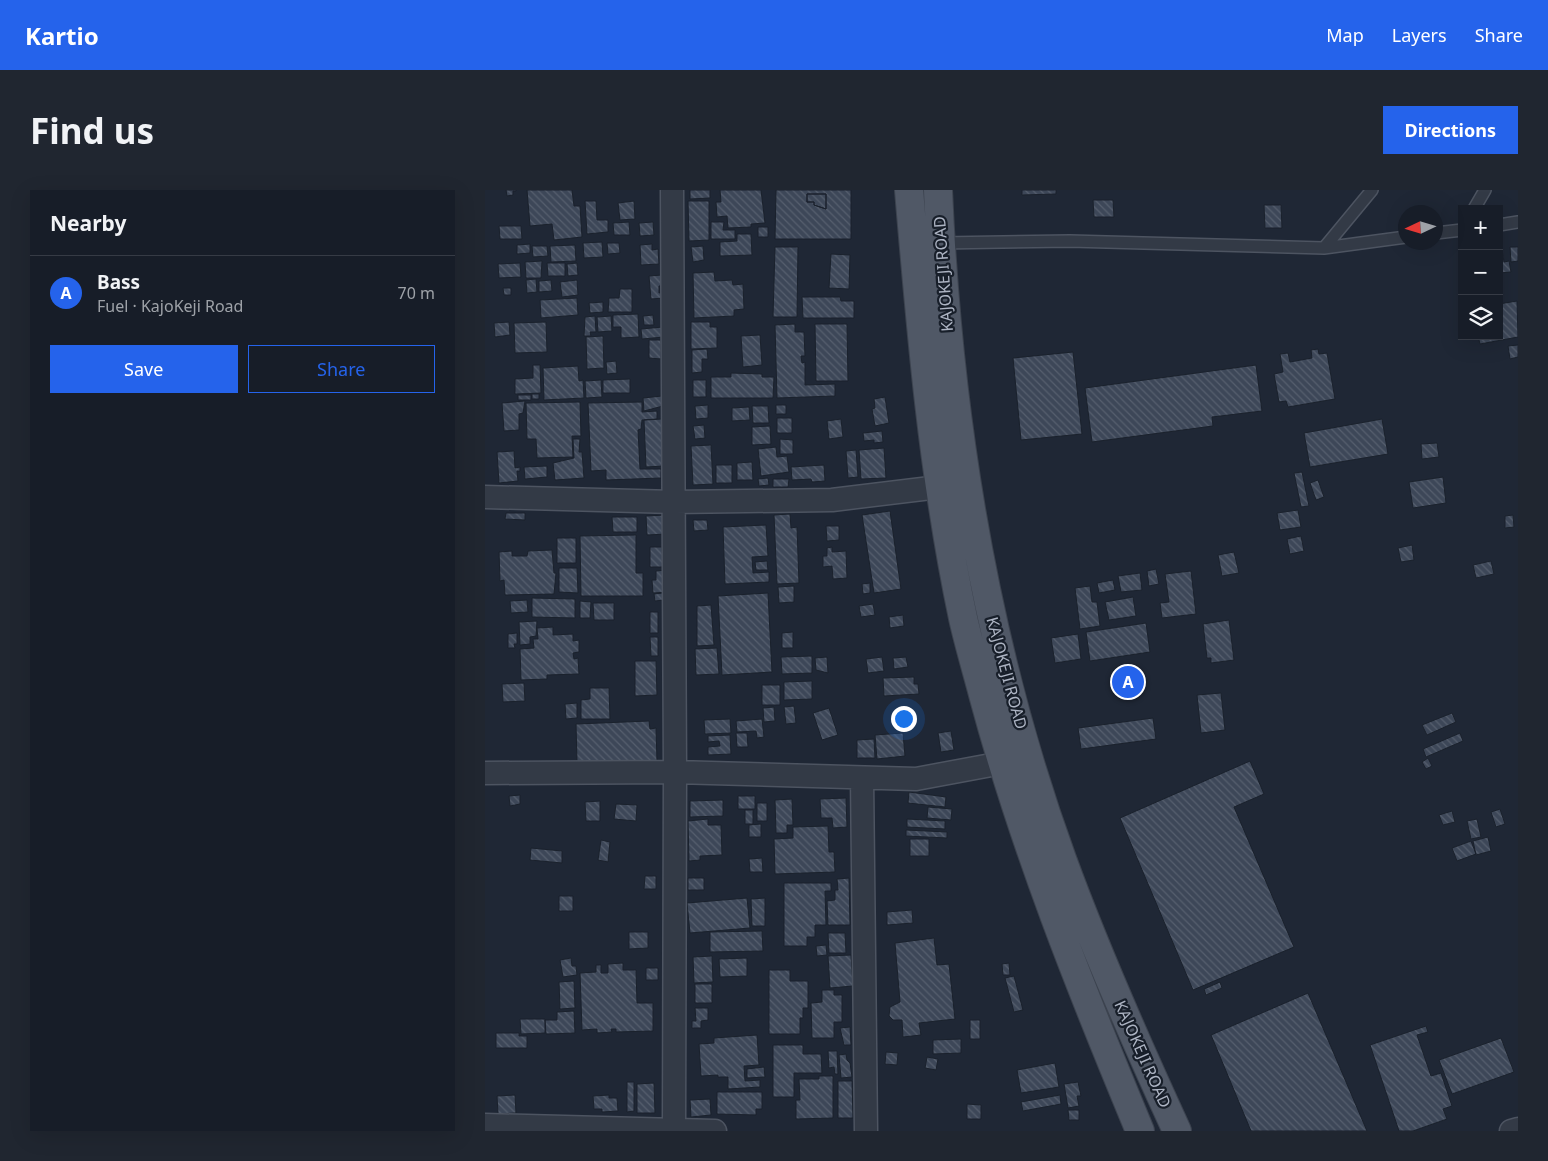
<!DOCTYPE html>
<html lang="en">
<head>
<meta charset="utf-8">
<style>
	:root { --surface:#171d28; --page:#202630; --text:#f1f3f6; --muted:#9ea2a8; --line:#363b45; --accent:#2563eb }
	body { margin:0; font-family:"Noto Sans",sans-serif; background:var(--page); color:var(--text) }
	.controls { position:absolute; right:15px; top:15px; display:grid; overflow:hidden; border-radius:0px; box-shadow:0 5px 20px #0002 }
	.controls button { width:45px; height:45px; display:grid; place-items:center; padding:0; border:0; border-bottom:1px solid var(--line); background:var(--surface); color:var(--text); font:25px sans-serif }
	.compass { position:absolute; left:913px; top:15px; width:45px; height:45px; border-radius:50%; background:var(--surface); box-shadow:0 5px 20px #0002; rotate:266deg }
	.you { position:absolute; left:418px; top:528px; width:18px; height:18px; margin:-12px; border:4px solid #fff; border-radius:50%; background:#1a73e8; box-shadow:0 0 0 8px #1a73e833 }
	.badge { display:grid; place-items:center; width:32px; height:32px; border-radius:50%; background:var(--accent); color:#fff; font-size:16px; font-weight:700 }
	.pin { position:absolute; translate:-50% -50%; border:2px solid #fff; box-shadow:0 1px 5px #0006 }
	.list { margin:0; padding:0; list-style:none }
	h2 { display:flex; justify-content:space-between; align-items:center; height:65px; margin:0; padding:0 20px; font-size:21px }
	h2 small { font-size:16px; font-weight:400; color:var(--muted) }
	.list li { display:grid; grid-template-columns:32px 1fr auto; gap:15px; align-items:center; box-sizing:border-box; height:75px; padding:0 20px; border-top:1px solid var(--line) }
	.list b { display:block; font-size:19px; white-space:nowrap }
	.list p { margin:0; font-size:16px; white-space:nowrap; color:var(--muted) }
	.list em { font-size:16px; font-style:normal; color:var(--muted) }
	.actions { display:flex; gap:10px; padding:15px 20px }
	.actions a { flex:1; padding:11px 0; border:1px solid var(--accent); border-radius:0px; text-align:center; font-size:18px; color:var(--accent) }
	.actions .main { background:var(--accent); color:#fff }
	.icon { flex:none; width:28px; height:28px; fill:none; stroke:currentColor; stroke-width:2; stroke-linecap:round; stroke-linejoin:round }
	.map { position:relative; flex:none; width:1033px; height:941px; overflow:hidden; border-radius:0px }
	header { display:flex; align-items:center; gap:30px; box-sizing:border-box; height:70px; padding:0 25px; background:var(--accent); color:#fff }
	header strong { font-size:24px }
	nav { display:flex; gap:28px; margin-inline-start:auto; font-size:18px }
	.intro { display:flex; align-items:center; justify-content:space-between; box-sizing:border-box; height:120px; padding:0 30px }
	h1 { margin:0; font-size:35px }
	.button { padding:12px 22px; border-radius:0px; background:var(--accent); color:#fff; font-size:18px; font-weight:700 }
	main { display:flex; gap:30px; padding:0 30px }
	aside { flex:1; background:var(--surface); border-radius:0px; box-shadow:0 5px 20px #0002 }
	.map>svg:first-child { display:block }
	.building { fill:url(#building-back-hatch); stroke:#1a212c; fill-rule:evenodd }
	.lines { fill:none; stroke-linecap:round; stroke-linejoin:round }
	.service-casing { stroke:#4d5461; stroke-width:14 }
	.minor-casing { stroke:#4d5461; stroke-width:25 }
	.primary-casing { stroke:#3c434f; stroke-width:30 }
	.service { stroke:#333a46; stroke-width:11 }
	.minor { stroke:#333a46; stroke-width:22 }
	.primary { stroke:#505866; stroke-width:28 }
	.labels { text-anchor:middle; stroke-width:4.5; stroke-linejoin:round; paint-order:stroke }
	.street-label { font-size:16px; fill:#adb4c3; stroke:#181f2a }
</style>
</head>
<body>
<header>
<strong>Kartio</strong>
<nav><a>Map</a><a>Layers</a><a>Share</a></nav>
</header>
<div class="intro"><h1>Find us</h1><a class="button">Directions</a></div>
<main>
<aside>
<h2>Nearby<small></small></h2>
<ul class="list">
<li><span class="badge">A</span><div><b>Bass</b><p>Fuel · KajoKeji Road</p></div><em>70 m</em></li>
</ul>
<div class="actions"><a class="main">Save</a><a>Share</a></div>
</aside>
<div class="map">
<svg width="1033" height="941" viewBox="0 0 1033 941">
	<defs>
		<pattern id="building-back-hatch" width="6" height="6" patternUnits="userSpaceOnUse" patternTransform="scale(1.25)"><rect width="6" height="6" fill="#3d4758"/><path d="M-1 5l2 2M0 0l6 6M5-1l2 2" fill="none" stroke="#565f6e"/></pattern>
	</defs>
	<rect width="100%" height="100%" fill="#1f2735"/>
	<path class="building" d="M21,0H31V1H28V5L22,6Z
		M42,0H87L89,16H95L97,47L69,50L67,34L45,36Z
		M205,0H225V8L205,9Z
		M235,0H276L280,33L266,34V37L243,38L242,26L232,27L231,12H236Z
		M291,0H366V49H290ZM322,4H341V19L329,15V12H322Z
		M537,0H571V4L537,5Z
		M322,4H341V19L329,15V12H322Z
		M608,10H628L629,27H609Z
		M100,11H111L112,30H123V42L102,44Z
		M149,11L150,29L135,30L133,13Z
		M203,11H224V50L204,51Z
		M779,15H796L797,38H780Z
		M144,32L145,45H129L128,33Z
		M168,32L169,45L155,46L154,33Z
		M226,32H239L238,40H250V49H226Z
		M14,36H36L37,49H15Z
		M273,37H283V47H273Z
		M252,44H266L267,65L235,66V52L252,51Z
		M117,52L118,67L99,68L98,53Z
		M122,53H134L135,63L123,64Z
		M45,54V63L32,64V55Z
		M167,54V60L173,59L174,74L156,75L155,55Z
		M90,55L91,71L66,72L65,56Z
		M47,56H62L63,66L48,67Z
		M218,56L219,70L208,72L206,57Z
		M290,57H313L312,127H288Z
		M1025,57H1033V71L1026,72Z
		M1014,60H1017L1019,72L1024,71L1026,82L1014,83Z
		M346,64L365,65L364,99L344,98Z
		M57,71L56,88H41L40,72Z
		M35,73L36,87L14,88L13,74Z
		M62,73H80V86H63Z
		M92,73L93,85L83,86L82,74Z
		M229,82L230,91L247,90L248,95L258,94L259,119L249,120V126L209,128L208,83Z
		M177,85L178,96H174V103L178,102L179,108L166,109L164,86Z
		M51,89L52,102L42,103L41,90Z
		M66,90L67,101L54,102V91Z
		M92,90L93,105L77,107L75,92Z
		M18,98H26V105H19Z
		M135,99H147V122H123L124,108H134Z
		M317,107H355L356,111H369V128H318Z
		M92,108L93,125L56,128L55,110Z
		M1032,111L1033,147L995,154L993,146H1014V114Z
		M118,112V122L105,123L104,113Z
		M153,124L154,147L136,148V137H128V125Z
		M168,125L169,135H159L158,126Z
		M110,126L111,142H105L106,146H99L100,127Z
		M126,126L127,141L113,142L112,127Z
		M24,132L25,145L10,147L9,133Z
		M61,132L62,162L30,163L29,133Z
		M206,132H225V137H232V158L206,159Z
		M310,134V142H319L320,166H316L317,173L320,172V195L350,194V206L292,208L290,135Z
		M330,134H362L363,191H331Z
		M178,137L179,147L157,149L156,139Z
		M275,145L277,175L258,177L256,146Z
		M118,146L119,178L102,179L101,147Z
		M164,150H176V169L164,168Z
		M1033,155V167L1025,169L1023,156Z
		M222,159L223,169H217V182L207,183V160Z
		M833,159L834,164L842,163L850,209L803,217L801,211L794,212L789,184L798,182L795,164L803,163L805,172L827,168L826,160Z
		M588,162L597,244L536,250L528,168Z
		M131,171L132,183L122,184L121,172Z
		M48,175H55L56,203L30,204V189L48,188Z
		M771,175L777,221L727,227L728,236L607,252L600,198Z
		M93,176L94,191L98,190L99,208L59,210L58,178Z
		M246,183L277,184V187H289L288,208H226V187H246Z
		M145,189V203H118V190Z
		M116,190L117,207L101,208L100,191Z
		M208,190H221V207H208Z
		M47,204H54V209H47Z
		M33,205H46V210H33Z
		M177,206L178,216L159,221L158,208Z
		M400,207L404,233L390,236L387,219L390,218L389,209Z
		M40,211L38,223L34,224V240L19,241L17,213Z
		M95,212L96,246H87L88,267L52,268L51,249H42L41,213Z
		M157,212V222L172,221V229L157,230L156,239L153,240L155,279H176V288L121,290V280L106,281L103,213Z
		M223,215V228L211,229L210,216Z
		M291,215H301V224H291Z
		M267,216H283L284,233H268Z
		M264,217L265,230L247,231V218Z
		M292,228H307V243H292Z
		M177,229L179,276L161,277L159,230Z
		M356,229L358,247L344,249L342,231Z
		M897,229L903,264L825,277L819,243Z
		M219,235L220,248L210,249L208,236Z
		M285,236L286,254L267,255V237Z
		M397,241L398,252L389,253V250L379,251L378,243Z
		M88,249H95L94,262H97L99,288L70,290L68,273L89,268Z
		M295,249L308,250V264H295Z
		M952,253L954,267L937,269L936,254Z
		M226,255L228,294L208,295L206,256Z
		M291,257L292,267L302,266L304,282L276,286L273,259Z
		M399,258L401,288L376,289L374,260Z
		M371,260L373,287L363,288L361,261Z
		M29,261L30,278L35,277V281H32L33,291L14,293L12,262Z
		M267,272L268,290H252V273Z
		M231,275H247V293H231Z
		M339,275L340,291L327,292L326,289L307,290L306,277Z
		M62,276V287L40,289L39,277Z
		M817,282L824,316L816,317L809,283Z
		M958,287L961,313L928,318L924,292Z
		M283,288L284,295L274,296L273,289Z
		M288,289H304L303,297H288Z
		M833,290L839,307L831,310L825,293Z
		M813,320L816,337L795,340L792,323Z
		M405,321L416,399L389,403L377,325Z
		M21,323H40V330L20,329Z
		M305,324L306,338L312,337L314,393L292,394L289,325Z
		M181,325L182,344L162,345L161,326Z
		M1028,325L1029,337L1020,338V326Z
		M127,327H152V342H128Z
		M208,330H222L223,340L209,341Z
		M281,335L283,366L267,367L268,383L284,382V392L240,394L238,337Z
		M341,336H354V350L342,351Z
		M151,345V383H158V406H96L95,346Z
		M816,346L819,361L805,364L802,349Z
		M72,348H91V373H72Z
		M927,355L929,370L916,372L913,358Z
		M165,357H177L178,377H165Z
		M347,357V362L361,361L362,388L348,389L347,376L338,377V366H342V358Z
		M67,360L69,383H71L69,404L20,405L19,390L15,391L14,362L27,361V366H42L43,361Z
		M749,362L754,383L737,386L733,365Z
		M282,371L283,380H271L270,372Z
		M1006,371L1009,384L991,388L988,375Z
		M74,378H92L93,403L74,402Z
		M671,379L674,394L664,396L662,381Z
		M181,380L183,402L168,403L167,390H171V381Z
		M706,381L711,424L677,428L675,413L684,412L680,384Z
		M655,383L657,400L636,402L633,386Z
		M628,390L630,400L614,403L612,393Z
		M385,393V403L378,404L377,394Z
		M309,396V412L294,413L293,397Z
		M605,396L607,412H612L615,436L595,439L590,398Z
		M178,403L179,410L170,411L169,404Z
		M283,403L287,482L237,485L233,406Z
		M648,407L651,426L624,430L620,412Z
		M47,408L90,409V428L47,427Z
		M42,410L43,422L26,423L25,411Z
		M95,411L106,412L105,428H95Z
		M108,413H129V430H109Z
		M388,414L390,425L376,427L374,416Z
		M226,415L229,455L212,456V416Z
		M165,422H173V443H165Z
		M418,425L419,436L405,438L404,427Z
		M744,430L749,470L726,473V468H722L718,434Z
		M52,431L51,446L45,447V454L35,455L34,432Z
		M661,433L665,462L605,471L601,442Z
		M68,437V445L88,444V451L94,450V462L88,463L89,469L93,468L94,484L62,485V489L36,490L35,459L49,458L48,449H53L52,438Z
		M308,442V458H297V443Z
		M32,443V454H29L30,458H23V444Z
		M593,444L596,469L570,473L566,448Z
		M165,447H173V466H166Z
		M232,458L234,484L211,485L210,459Z
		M327,466V483L297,484L296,467Z
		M342,467L343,483L331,480L330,468Z
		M397,467L399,481L383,483L381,469Z
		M421,467L423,477L409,479L408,468Z
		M150,471H171L172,505L150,506Z
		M429,487V494H433L434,504L399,506L398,488Z
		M327,491V509L299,510V492Z
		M39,493L40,511L18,512L17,494Z
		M277,495H295V515H277Z
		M105,498H124L125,529H96V510L105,509Z
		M736,503L740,540L716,543L712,505Z
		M92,513V528L81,529L80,514Z
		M309,516L311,533L301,534L299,517Z
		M289,517L290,531L279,532L278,518Z
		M344,518L353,545L337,550L328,523Z
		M967,523L971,532L942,545L937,535Z
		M668,528L671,549L596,559L593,538Z
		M245,529L246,543L220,544L219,530Z
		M277,529L279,547L272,548L271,541L252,542L251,531Z
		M164,531L165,539L171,538L172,571L92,573L91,534Z
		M466,541L469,560L456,562L453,543Z
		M251,543H262L263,557H252Z
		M418,543L420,566L392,569L390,545Z
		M975,543L978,551L941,567L938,559Z
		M245,545L246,564L223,565V557L235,556L234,551L223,552V546Z
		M389,549L390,568H372V550Z
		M943,568L947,576L941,579L937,572Z
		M765,571L779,604L749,617L809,757L708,800L635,628Z
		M424,602L461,607L460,617L423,613Z
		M35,605V614L25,616L24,606Z
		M253,606H270V619H253Z
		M361,608L362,637L348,638L347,628H336L335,609Z
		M307,609L308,635H302V643H291L290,610Z
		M238,610V626L205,627V611Z
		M115,611V631H101L100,612Z
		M272,613H282V631H272Z
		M131,614L152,615L151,631L129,629Z
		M443,617L467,619L466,630L442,628Z
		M1015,619L1020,634L1011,637L1006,622Z
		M260,620H268V634H260Z
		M967,621L970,632L958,635L954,625Z
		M223,629V635H236L237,665L215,666V670L204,671L203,631Z
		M422,629L460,631V639L422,637Z
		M992,629L996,647L986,649L982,631Z
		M276,634V647H264V635Z
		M343,636L344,662H349L350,682L290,684L289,649L308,648V637Z
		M421,640L462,642V648L421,646Z
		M1003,647L1006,661L991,665L988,651Z
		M425,649H444V666H425Z
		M116,650L125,652L123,672L113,670Z
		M986,651L991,664L972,671L967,658Z
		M46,658L77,661V673L45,670Z
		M277,668L278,682H265L264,669Z
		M160,686H171V699H159Z
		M203,688H219V700H203Z
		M364,688L365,735H343L342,711L350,710V700H353L352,689Z
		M299,693H346V701H340L341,735H330V747H322V756H299Z
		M74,706H88V721H74Z
		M262,708L265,738L205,743L202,713Z
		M280,708V736H267L266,709Z
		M427,720L428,733L402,735V722Z
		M277,741L278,761L225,762V742Z
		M144,742H163V758L144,759Z
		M343,743H360L361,763H344Z
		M449,748L452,775L464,774L470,829L434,833L436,845L418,847L417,830H408L404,826L405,817L415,812L410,753Z
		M341,755L342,765L332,766L331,756Z
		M366,765L368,796L345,798L343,766Z
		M227,766L228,792L209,793L208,767Z
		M86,768L87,776H91L92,785L78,787L75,770Z
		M262,768V786L235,787L234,769Z
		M138,773V780H151L152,813H168V841L131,842V839H126L127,842L112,843V839L97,840L95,783L111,782V775H116V783H123V774Z
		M524,773L525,785H518L517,774Z
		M161,778H173V790H161Z
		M284,780H305V791H323V818H318V828H315V844H284Z
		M529,786L538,820L529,822L520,788Z
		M89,791L90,818L75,819L74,792Z
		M735,792L737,798L721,805L719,799Z
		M210,794H227V813H210Z
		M337,800H349V805H357V832H349V848H327L326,813L337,812Z
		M823,803L882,941H766L726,845Z
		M210,818H223V830L216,831V838H207V831H211Z
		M89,821L90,843L61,844L60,830H72V822Z
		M35,829H60V843L36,844Z
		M485,830H495V849H485Z
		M941,836L943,842L932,845L946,886L956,883L967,916L958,919L962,929L928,941H914L885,855Z
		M365,837L366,855H359L355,838Z
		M11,843H34V846H42V858H11Z
		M272,845L274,875L259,876L260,891L275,890V897L243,899V887H233V885L216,886L214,854L229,853V848Z
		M1016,848L1029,882L967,904L954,870Z
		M476,849V863L448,864V850Z
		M288,855H318V864H336L337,883H309V907H288Z
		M343,861H352L353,884H350L349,877L344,878Z
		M401,862L413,863L412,875L400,874Z
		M361,864L362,870L365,873L367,887L356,888L354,865Z
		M442,867L453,869L451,880L440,878Z
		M570,873L574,897L536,903L532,880Z
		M279,877L280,887L262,888V879Z
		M334,886H348V928L311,929V910H315L314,889H334Z
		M353,891H367L368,928H353Z
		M142,892H149V921L142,922Z
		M593,892L596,906H592L594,916L583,918L579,894Z
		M169,893L170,923H152V894Z
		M232,902H277V919H271V925L232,924Z
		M30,905L31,923L13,924L12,906Z
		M124,905V908H132L133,921L117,922V919H109L108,906Z
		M575,905L576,914L538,921L536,912Z
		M225,909L226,925L206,927L205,910Z
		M482,914L496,915V929H482Z
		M583,920H594V930H584Z"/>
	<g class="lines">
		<defs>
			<path id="service" d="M989,19L1000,0
				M1014,35L1033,32
				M951,43L977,40
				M456,53L585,51L839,58L921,47
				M839,58L887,0"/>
			<path id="minor" d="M187,0L190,582L189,941
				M0,307L189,312L347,310L454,297
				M0,583L190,582L431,589L517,573
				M377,588L381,941
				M0,935L230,941
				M1026,941L1033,939"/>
			<path id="primary" d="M424,0C436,143 448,286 478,428C484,455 492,481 499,508C539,657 596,799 655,941
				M453,0C463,228 499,455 577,669C611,762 651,852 692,941"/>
		</defs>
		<use href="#service" class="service-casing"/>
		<use href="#minor" class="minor-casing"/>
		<use href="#primary" class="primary-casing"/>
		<use href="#service" class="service"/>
		<use href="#minor" class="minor"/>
		<use href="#primary" class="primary"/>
	</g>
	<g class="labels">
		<g class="street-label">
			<text transform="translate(458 84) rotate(-94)" y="6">KAJOKEJI ROAD</text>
			<text transform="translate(522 483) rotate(75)" y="6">KAJOKEJI ROAD</text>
			<text transform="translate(658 864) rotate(66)" y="6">KAJOKEJI ROAD</text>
		</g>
	</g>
</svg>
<div class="controls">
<button>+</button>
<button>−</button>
<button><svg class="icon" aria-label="layers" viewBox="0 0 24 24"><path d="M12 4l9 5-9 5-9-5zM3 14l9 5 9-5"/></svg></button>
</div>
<svg class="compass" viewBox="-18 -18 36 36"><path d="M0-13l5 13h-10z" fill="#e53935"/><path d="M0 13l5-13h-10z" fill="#9ea2a8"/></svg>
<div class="you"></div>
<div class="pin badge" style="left:643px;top:492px">A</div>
</div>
</main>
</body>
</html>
